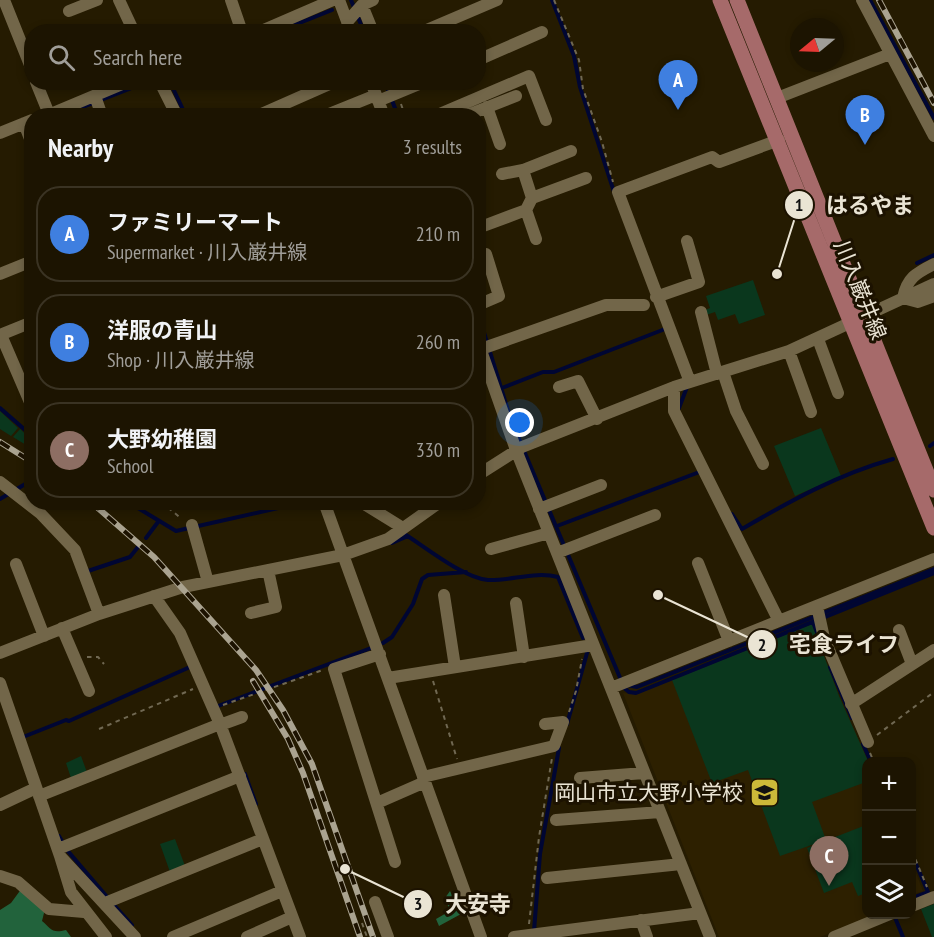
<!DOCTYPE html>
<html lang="en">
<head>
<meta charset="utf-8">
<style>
	:root { --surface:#1c1401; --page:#251d0b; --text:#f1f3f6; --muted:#a09e99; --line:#3a3323; --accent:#b45309 }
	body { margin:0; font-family:"PT Sans Narrow","Noto Sans JP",sans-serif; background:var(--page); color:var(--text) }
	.controls { position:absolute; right:18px; bottom:18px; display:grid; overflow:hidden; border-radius:12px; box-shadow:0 3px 9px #0003 }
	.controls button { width:54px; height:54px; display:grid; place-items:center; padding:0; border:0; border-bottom:2px solid var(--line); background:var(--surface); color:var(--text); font:30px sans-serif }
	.compass { position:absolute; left:790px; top:18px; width:54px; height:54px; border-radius:50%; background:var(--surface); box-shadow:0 3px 9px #0003; rotate:251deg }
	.you { position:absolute; left:520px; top:423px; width:21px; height:21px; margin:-15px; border:4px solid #fff; border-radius:50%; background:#1a73e8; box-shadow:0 0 0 9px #1a73e833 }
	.badge { display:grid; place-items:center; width:39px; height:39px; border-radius:50%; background:var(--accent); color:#fff; font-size:20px; font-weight:700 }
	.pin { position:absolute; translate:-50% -50px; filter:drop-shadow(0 2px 3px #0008) }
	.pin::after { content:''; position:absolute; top:32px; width:21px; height:18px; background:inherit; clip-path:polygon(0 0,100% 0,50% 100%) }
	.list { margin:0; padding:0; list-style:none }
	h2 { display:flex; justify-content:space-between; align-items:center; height:78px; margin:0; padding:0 24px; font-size:26px }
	h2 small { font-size:20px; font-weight:400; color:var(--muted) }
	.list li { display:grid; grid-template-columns:39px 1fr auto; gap:18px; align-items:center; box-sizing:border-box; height:96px; margin:0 12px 12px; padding:0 12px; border:2px solid var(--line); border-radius:24px }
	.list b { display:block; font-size:22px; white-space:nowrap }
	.list p { margin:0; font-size:20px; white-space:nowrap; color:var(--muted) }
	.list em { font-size:20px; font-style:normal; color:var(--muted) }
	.icon { flex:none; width:33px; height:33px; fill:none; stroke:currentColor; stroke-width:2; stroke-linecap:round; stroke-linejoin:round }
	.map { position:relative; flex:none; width:934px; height:937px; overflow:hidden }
	.search { position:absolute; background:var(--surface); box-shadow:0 3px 9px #0003; left:24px; top:24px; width:462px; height:66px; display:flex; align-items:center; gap:15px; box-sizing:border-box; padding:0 21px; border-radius:24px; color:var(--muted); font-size:22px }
	.panel { position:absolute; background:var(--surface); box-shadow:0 3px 9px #0003; left:24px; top:108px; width:462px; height:402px; border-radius:24px }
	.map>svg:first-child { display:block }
	.built { fill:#2d2000 }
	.green { fill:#0a371d }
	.forest { fill:#22633c }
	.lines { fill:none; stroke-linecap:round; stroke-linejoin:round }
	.stream { stroke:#000633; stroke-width:4 }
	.path { stroke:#706852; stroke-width:2; stroke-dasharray:4.5 4.5; stroke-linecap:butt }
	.minor { stroke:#726649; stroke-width:12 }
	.major { stroke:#a66a6a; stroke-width:15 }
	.rail-casing { stroke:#aaa390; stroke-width:6 }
	.rail { stroke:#1c1200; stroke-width:4; stroke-dasharray:11; stroke-linecap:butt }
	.labels { text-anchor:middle; stroke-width:6; stroke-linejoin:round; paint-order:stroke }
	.street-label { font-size:21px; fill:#eae4d4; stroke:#1c1200 }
	.poi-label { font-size:21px; fill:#eae4d4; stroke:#1c1200; text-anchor:end }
	.leader { fill:none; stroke:#eae4d4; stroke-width:2 }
	.callout-dot { fill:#eae4d4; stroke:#1c1200; stroke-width:2 }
	.mark-label { font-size:18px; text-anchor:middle; font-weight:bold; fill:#111 }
	.callout-label { font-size:22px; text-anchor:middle; font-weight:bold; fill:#eae4d4; stroke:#1c1200; stroke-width:6; stroke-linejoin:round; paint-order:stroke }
</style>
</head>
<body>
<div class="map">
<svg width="934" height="937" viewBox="0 0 934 937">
	<rect width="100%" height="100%" fill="#251b01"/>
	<path class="built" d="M812,624L839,696L868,761L866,914L876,915L820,937H719L623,693L636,694Z
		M912,863L923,891L912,895Z"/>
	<path class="green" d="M753,280L765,315L739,324L735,314L718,320L715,312L706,315L705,310L710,308L706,296Z
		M0,411L18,428L11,436L0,429Z
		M821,428L841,476L795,496L774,446Z
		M20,429L31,439V448L13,437Z
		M812,624L839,696L868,761L866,782L812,802L826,840L780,856L748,770L712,783L672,680Z
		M81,756L88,775L72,781L66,763Z
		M866,825V893L858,896L852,882L824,893L807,848Z
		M175,839L185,866L170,872L160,844Z
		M934,904V937H932L921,909Z"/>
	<path class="forest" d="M22,888L45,909L42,921C51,928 51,934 66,930L71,937H0V910L11,903Z
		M450,891L461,914L439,926L436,919L450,911L445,898Z"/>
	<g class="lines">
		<path class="stream" d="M351,0L364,32
			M552,0L574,56L580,87L615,195
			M870,0L934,118
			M277,32L332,10
			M170,82L186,116
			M385,82L398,116
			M78,109L147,82
			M373,116L376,114
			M917,263L934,255
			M478,313L511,420L621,680
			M502,388L543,372H554L665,329
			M0,408L32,436
			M679,408L687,387
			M930,446L934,443
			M0,499L32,480
			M128,502L176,531L305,502
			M350,502L360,507
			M732,514L742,529C790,501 839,474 893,459
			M557,526L702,471
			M403,533C424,546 463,578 488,580C511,581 535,571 558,577L583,638
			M146,538L158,522
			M392,543L408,536
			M88,571L130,557L138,547
			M813,622L818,635
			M383,643L392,637L413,604L422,579L428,575L466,572
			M830,667L852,718
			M627,685L637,687L934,569
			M623,687L629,692L636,693L934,573
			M218,706L371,648
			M567,724L587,653
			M23,737L66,720L69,721L190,667
			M863,744L871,762
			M245,774L256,804
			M59,836L67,850L108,898
			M912,855L928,892L912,898
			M113,904L132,925
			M896,920L903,937
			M534,931L540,854L559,748"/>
		<path class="path" d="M554,0L579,60L583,89L602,142L613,182
			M401,104L405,116
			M161,502L182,519
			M87,657H98L104,664
			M433,681L457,759
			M223,705L323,670
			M569,712L576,691L582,659
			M99,729L193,689
			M877,735L934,692
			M870,753L874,762
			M912,851L927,887
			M362,923L367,937
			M529,924L539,837L552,758"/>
		<path class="minor" d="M4,0L32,70
			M119,0L134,32
			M231,0L242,32
			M339,0L351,32
			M862,0L934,136
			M362,5L373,32
			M69,11L97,0
			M347,22L362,5L373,0
			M259,32L333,0
			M422,32L497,0
			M478,60L542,32
			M36,82L49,114
			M160,82L177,116
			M371,82L384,116
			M95,96L102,116
			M777,98L890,54
			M378,101L424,82
			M487,107L500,144
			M46,116L127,82
			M257,116L334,82
			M324,116L376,95
			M435,116L529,76L546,120
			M465,116L516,96
			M24,123L32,144
			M0,133L32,120
			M523,170L532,198
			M502,174L523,170L571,151
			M526,210L536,239
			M478,228L526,210L532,198L586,178
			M0,274L32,261
			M656,297L699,282L687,241
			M903,298C907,278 916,273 934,264
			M903,298L918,302L934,296
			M478,305L499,296L486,254
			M701,312L717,374
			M0,335L32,322
			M1,335L32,407
			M818,339L838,393
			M478,342L516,450L710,937
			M481,349L606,305H644
			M789,351L811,412
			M723,372L736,411L763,464
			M690,382L618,192L712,157L719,162L779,140
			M559,387L578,381L597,419
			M674,387V411L779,621
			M478,475L522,447L674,387L789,351L934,284
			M0,482L40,513L75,550L99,614
			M324,502L481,937
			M361,502L403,528
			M539,509L601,485
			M192,525L208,582
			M491,549L549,533
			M557,553L655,515
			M698,563L729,641
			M16,564L44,636
			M444,595L455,667
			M154,596L180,633L220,724L300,937
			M516,603L524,657
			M817,606L824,638L868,742
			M251,613L276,607L268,570
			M62,628L89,691
			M899,630L912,664
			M0,653L99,614L183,587L343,555L388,539L440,502
			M380,654L334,669L395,862
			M388,678L593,645
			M0,683L60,856L135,937
			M611,688L934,559
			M851,704L934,650
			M220,725L242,717
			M423,777L554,746L563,722L545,724
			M580,778L644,773
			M39,796L220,724
			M377,803L425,782
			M0,805L36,788
			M556,820L660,812
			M58,849L240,776
			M60,856L71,892L106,937
			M0,876L18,882L49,909L84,912
			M547,878L681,864
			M375,902L388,937
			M105,903L263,839
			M912,906L934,897
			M641,920L647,937
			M173,937L282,891
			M247,937L292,917
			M514,937L700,913
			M834,937L890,914"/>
		<path class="major" d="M720,0L934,528
			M737,0L934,490"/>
		<defs>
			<path id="rail" d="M879,0L934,103
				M0,442L32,462
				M91,502L154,557L256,670L283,710L312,764L373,937
				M253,681L288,739L303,773L360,937"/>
		</defs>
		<use href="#rail" class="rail-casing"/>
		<use href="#rail" class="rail"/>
	</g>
	<defs>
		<symbol id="school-square" viewBox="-11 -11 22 22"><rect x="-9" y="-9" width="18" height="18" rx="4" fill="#ccb939" stroke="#1c1200"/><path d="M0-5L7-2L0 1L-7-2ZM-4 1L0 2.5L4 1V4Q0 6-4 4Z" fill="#111"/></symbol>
	</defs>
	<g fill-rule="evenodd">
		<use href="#school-square" x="748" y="776" width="33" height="33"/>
	</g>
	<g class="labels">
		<g class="street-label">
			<text transform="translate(860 290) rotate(68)" y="7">川入巌井線</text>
		</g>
		<g class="poi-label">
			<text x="743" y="800">岡山市立大野小学校</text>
		</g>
	</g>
	<path class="leader" d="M777 274L799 205M658 595L762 644M345 869L418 904"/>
	<g class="callout-dot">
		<circle cx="777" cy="274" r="6"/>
		<circle cx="658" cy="595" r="6"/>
		<circle cx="345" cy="869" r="6"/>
		<circle cx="799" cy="205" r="15"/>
		<circle cx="762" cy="644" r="15"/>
		<circle cx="418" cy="904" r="15"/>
	</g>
	<g class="mark-label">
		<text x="799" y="211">1</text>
		<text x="762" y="651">2</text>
		<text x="418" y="910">3</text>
	</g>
	<g class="callout-label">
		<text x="870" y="213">はるやま</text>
		<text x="844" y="652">宅食ライフ</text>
		<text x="478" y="912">大安寺</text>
	</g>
</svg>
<div class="controls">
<button>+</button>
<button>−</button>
<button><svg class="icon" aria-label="layers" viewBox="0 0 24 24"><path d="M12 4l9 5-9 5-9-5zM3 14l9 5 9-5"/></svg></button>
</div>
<svg class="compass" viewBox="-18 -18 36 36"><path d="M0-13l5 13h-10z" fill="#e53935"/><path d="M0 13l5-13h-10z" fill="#a09e99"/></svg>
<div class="you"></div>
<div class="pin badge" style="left:678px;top:110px;background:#3f7fe0">A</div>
<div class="pin badge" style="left:865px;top:145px;background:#3f7fe0">B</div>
<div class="pin badge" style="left:829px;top:886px;background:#8d6e63">C</div>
<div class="search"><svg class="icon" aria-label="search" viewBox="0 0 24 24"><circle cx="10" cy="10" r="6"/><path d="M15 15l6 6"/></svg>Search here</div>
<section class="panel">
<h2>Nearby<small>3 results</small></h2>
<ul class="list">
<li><span class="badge" style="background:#3f7fe0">A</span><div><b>ファミリーマート</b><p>Supermarket · 川入巌井線</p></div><em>210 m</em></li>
<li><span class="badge" style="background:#3f7fe0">B</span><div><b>洋服の青山</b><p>Shop · 川入巌井線</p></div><em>260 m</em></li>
<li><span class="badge" style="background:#8d6e63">C</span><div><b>大野幼稚園</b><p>School</p></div><em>330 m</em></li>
</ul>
</section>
</div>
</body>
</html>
